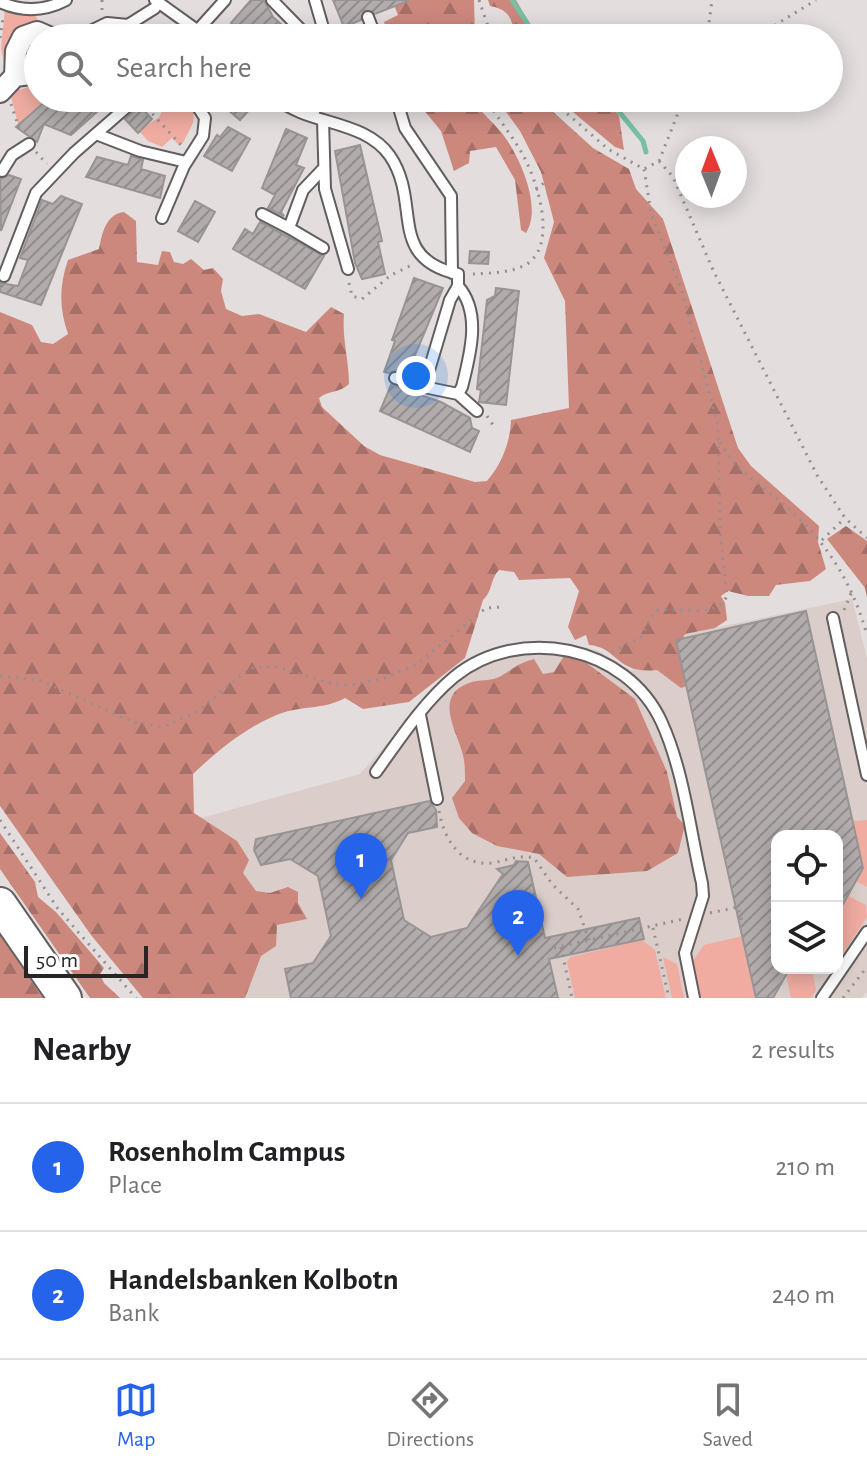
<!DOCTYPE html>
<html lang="en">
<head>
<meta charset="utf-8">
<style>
	:root { --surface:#fff; --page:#f6f6f6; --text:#202124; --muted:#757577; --line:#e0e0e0; --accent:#2563eb }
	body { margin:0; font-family:"Alegreya Sans",sans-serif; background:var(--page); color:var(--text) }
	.controls { position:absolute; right:24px; bottom:24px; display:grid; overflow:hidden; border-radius:16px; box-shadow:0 4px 20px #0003 }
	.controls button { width:72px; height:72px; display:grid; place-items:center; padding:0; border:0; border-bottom:2px solid var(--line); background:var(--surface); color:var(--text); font:40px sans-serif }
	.compass { position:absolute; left:675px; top:136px; width:72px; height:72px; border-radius:50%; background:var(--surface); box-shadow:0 4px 20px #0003; rotate:359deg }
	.scale { position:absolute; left:24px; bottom:20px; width:124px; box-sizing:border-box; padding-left:8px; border:4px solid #272625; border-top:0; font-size:22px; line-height:28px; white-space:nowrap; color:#272625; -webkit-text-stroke:6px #fff; paint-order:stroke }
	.you { position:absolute; left:416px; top:376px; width:28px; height:28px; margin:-20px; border:6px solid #fff; border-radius:50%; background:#1a73e8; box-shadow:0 0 0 12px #1a73e833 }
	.badge { display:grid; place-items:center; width:52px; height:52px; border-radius:50%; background:var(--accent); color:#fff; font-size:26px; font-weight:700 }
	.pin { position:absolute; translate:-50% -66px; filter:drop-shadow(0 2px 4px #0008) }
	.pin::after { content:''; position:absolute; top:42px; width:28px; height:24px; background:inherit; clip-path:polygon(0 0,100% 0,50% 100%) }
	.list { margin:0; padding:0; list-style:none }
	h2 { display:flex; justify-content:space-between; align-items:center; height:104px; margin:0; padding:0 32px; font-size:34px }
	h2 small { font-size:26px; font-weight:400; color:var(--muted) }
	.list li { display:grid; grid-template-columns:52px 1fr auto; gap:24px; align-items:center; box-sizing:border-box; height:128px; padding:0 32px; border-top:2px solid var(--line) }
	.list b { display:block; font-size:30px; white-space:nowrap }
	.list p { margin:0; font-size:26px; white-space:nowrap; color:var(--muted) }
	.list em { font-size:26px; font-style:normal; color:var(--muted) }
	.icon { flex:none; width:44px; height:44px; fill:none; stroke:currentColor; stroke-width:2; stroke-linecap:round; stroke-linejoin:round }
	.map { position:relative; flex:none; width:867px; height:998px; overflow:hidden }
	.search { position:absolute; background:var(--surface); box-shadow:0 4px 20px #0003; left:24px; right:24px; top:24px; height:88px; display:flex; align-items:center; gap:20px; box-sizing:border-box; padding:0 28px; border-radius:44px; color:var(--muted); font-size:30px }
	.sheet { height:360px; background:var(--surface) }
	nav { display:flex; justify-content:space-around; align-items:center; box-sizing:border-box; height:112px; border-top:2px solid var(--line); background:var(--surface); font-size:22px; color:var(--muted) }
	nav a { display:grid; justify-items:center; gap:4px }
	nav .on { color:var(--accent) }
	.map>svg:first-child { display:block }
	.built { fill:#dacdca; fill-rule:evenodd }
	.green { fill:#f1aca2 }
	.forest { fill:url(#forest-firs) }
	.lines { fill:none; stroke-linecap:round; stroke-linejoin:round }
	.stream { stroke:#77c1a2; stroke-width:5 }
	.building { fill:url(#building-hatch); stroke:#999494; stroke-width:2 }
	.service-casing { stroke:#625e5e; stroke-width:14 }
	.minor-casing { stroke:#625e5e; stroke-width:24 }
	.primary-casing { stroke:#625e5e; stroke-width:36 }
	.path { stroke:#94908f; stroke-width:3; stroke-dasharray:2 6; stroke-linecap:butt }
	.service { stroke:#fff; stroke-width:10 }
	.minor { stroke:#fff; stroke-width:20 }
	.primary { stroke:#fff; stroke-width:32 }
</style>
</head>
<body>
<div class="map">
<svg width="867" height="998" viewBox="0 0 867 998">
	<defs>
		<pattern id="forest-firs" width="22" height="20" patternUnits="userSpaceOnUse" patternTransform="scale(2)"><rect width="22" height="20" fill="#cd887e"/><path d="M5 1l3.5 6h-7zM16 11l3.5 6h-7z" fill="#a66f67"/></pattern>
		<pattern id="building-hatch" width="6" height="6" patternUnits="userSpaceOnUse" patternTransform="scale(2)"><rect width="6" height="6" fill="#b2adac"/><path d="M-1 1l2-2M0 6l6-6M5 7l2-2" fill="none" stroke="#918d8c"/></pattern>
	</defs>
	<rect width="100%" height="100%" fill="#e3dedd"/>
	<path class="built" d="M852,599L867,658V992L862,998H240L190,821L360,774L445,678L471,658L499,647L567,644L599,651L630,670L675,662L671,637ZM777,836H837V968H777Z"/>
	<path class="green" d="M5,9L34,14L38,19L17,31L4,63L1,48Z
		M38,84V98H47L18,124L10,93Z
		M170,98L184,99L194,111L193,123L183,143L179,145L172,138L162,147L148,141L139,131L159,117Z
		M867,820V887L856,881L863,868L853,821Z
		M848,896L866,905L867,917L837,963V914Z
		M777,928V968H812L816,990L811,998H791L786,974L772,998H701L693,961L704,945Z
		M642,940L655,950L666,998H575L567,962L570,957Z
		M663,957L677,964L684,998H672Z"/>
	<path class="forest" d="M392,0H474L475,38H390L384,22L398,15Z
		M488,0H516L538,38H513C514,20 509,9 490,6Z
		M414,98H472C480,112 491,120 501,132C519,154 543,207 526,233L521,230L515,180L496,147L470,151L469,163L454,171L441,131Z
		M496,98H538L593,148L629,169L636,189L663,219L738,448L751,466L819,526L818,542L826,569L810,581L776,585L769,596H748L728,591L721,596L725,603L727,620L715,628L685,634L681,642L689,685L681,688L657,670C616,675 618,647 589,645L586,635L575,640L568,627L579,591L570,578L519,580L514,572L499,570C490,579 493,591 483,600L465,658L409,702L363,709L345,698C325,709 306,706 285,712C251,723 218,750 193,774L194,813L237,841L249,860L243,873L256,891L270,893L288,887L298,892V903L307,919L277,925L276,946L261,956L245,998H143L91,935L0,806V312L32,325L41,342L53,344L68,334C59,308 59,286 68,260L99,249C102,233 106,214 124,212L136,221L137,262L158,265L162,251L170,252L174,262L183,264L191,259L204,270L213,268L223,279L221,291L226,309L242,316L259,314L306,332L331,307L344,314C342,341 349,358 349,384C341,393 328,390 319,398L322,407L364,446L380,455L475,482L487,481C502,463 510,443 511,420L569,408L565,301L544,258L554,222L541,172L520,131Z
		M556,98H606L619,116L624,150L615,147Z
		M846,526L867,541V597L865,588L827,539Z
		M564,656L580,658L635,699L667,772L677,817L685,825L678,853L647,871L567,877L539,854L497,846L472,833L459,818L452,798L465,781C465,773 465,763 463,755C458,733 432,696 469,683C479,679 491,682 501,676C515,668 516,664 534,659L543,674L554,672Z
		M0,833L35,882L38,897L56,912L104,968L100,974L104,983L120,998H90L0,869Z
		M0,935L43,998H0Z"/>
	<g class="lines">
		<path class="stream" d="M512,0L537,38
			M608,98L643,141L646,152"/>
	</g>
	<path class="building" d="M251,0H264L273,17L297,38H248L231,23Z
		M333,0H407L408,1L375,14L364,10L361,20L344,27Z
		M49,98H125L115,107L109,101L71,135L44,124L37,142L16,127Z
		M214,98H260L240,120Z
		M140,106L152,119L138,133L125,119Z
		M228,127L250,139L232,171L204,156L217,135L220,137Z
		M286,129L307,138L296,165L304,168L281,212L284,216L268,208L275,195L262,188Z
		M360,145L382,241L378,242L385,274L362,279L355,263L335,151Z
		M131,156L143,160L141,169L165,176L160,198L86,177L97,157L128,165Z
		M9,175L21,179L1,231L0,179Z
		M61,196L82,204L41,305L0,292V283L18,286L28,260L20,258L42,200L53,204Z
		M195,201L215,212L198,242L178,231Z
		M260,222L324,256L305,289L233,249L245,229L253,234Z
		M470,251L489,252L488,264L469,263Z
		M414,278L443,288L413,360L420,363L415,376L397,370L389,373L384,372L395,341L392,340Z
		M496,288L519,291L506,405L479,402L481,390L477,389L487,300L495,296Z
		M391,385L441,402L470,418L472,428L479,431L470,452L380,411Z
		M806,611L863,868L837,915V836H777V968H790L773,998H756L676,640Z
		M429,801L436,810L437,827L408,833L391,860L404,920L431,937L467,928L503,874L497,869L514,865L516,861L528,862L545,938L639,918L644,939L549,959L558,998H291L285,969L313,963L331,936L318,876L290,859L261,865L254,850L256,839Z"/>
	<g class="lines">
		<defs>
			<path id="service" d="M155,0L208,38
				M272,0L309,38
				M315,0L326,38
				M0,2C22,12 45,11 66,0
				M368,17L376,38
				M197,31L225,0
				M76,38L107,23L128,25L155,8
				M276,98C309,126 364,119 390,156C422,203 386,258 458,274V286L450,300L424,387L458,394L462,387C470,355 482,313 458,286
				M396,98L405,128L451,196L452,273
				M312,116L320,98
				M323,120L325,189L348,269
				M96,134L140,151L186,162
				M322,170L303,190L289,228L323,248
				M2,171L12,155L29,144
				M262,214L289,228
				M162,218L184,166L203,136L205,118L192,98
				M4,276L36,193L74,153L137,98
				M395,378L424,387
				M458,394L477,411
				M833,618L867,775
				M420,715L437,799
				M376,772C399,740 423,703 454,677C519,624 627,645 662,723C684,772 690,831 702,883L703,896L685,953L694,998
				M822,998L867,932"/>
			<path id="minor" d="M15,76L38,73
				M0,92L15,76L16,51L23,37L37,32L51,38"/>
			<path id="primary" d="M0,904L65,998"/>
		</defs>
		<use href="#service" class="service-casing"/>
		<use href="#minor" class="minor-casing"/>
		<use href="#primary" class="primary-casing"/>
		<path class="path" d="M102,0V12
			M479,0L492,38
			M0,38L3,18
			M482,38L488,32
			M707,38L712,0
			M754,38L816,0
			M549,98L608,149L644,169L659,161L684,98
			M11,104L21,134
			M147,108L182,146
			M36,152L47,164
			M659,161L673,177L713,270L817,475L845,518L867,538
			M536,190L545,182
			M473,274C490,273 512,273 527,264C558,243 537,181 523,155C512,135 497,118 486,98
			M349,283L352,296L362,299L391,275L412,265
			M487,416L493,425
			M720,442C734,469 758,483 781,502C824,538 852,581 867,635
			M822,540L845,518
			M844,610L853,589
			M612,652L641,637L655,611C677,604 714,622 727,596L720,532L718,426L681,288L651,213L644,169
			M0,676L39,680L133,722L163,727L198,711L250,668L275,666L333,684L350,685L384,678L416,665L486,608L502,607
			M439,811C444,838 459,866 491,863C507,861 518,854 534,858L552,884L578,909L589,940
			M0,820L58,909L136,998
			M710,913L738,907L743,926
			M653,928L669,998
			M561,947L572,998
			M554,948L683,919
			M843,998L867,967"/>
		<use href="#service" class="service"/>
		<use href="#minor" class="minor"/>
		<use href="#primary" class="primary"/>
	</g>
</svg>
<div class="controls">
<button><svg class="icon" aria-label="locate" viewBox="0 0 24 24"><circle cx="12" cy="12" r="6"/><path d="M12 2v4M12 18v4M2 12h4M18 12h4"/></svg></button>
<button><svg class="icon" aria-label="layers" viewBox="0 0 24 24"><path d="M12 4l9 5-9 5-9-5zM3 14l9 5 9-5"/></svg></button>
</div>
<svg class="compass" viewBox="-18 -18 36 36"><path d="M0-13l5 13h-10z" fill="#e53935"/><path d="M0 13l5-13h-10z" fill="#757577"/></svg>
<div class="scale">50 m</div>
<div class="you"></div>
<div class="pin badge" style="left:361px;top:899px">1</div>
<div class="pin badge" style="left:518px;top:956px">2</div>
<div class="search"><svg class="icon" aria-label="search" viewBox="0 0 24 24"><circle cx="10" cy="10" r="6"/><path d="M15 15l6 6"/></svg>Search here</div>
</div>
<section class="sheet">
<h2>Nearby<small>2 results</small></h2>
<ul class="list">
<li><span class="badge">1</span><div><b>Rosenholm Campus</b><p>Place</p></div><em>210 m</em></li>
<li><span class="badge">2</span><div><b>Handelsbanken Kolbotn</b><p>Bank</p></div><em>240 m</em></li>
</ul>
</section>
<nav>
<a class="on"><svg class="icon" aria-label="map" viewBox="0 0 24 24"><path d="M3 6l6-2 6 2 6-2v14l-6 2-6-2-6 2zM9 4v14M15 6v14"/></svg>Map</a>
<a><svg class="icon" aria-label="directions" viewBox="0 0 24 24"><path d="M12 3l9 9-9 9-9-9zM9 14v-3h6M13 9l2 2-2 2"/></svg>Directions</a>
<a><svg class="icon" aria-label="saved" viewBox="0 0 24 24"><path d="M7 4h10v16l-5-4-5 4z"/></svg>Saved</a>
</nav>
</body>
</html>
